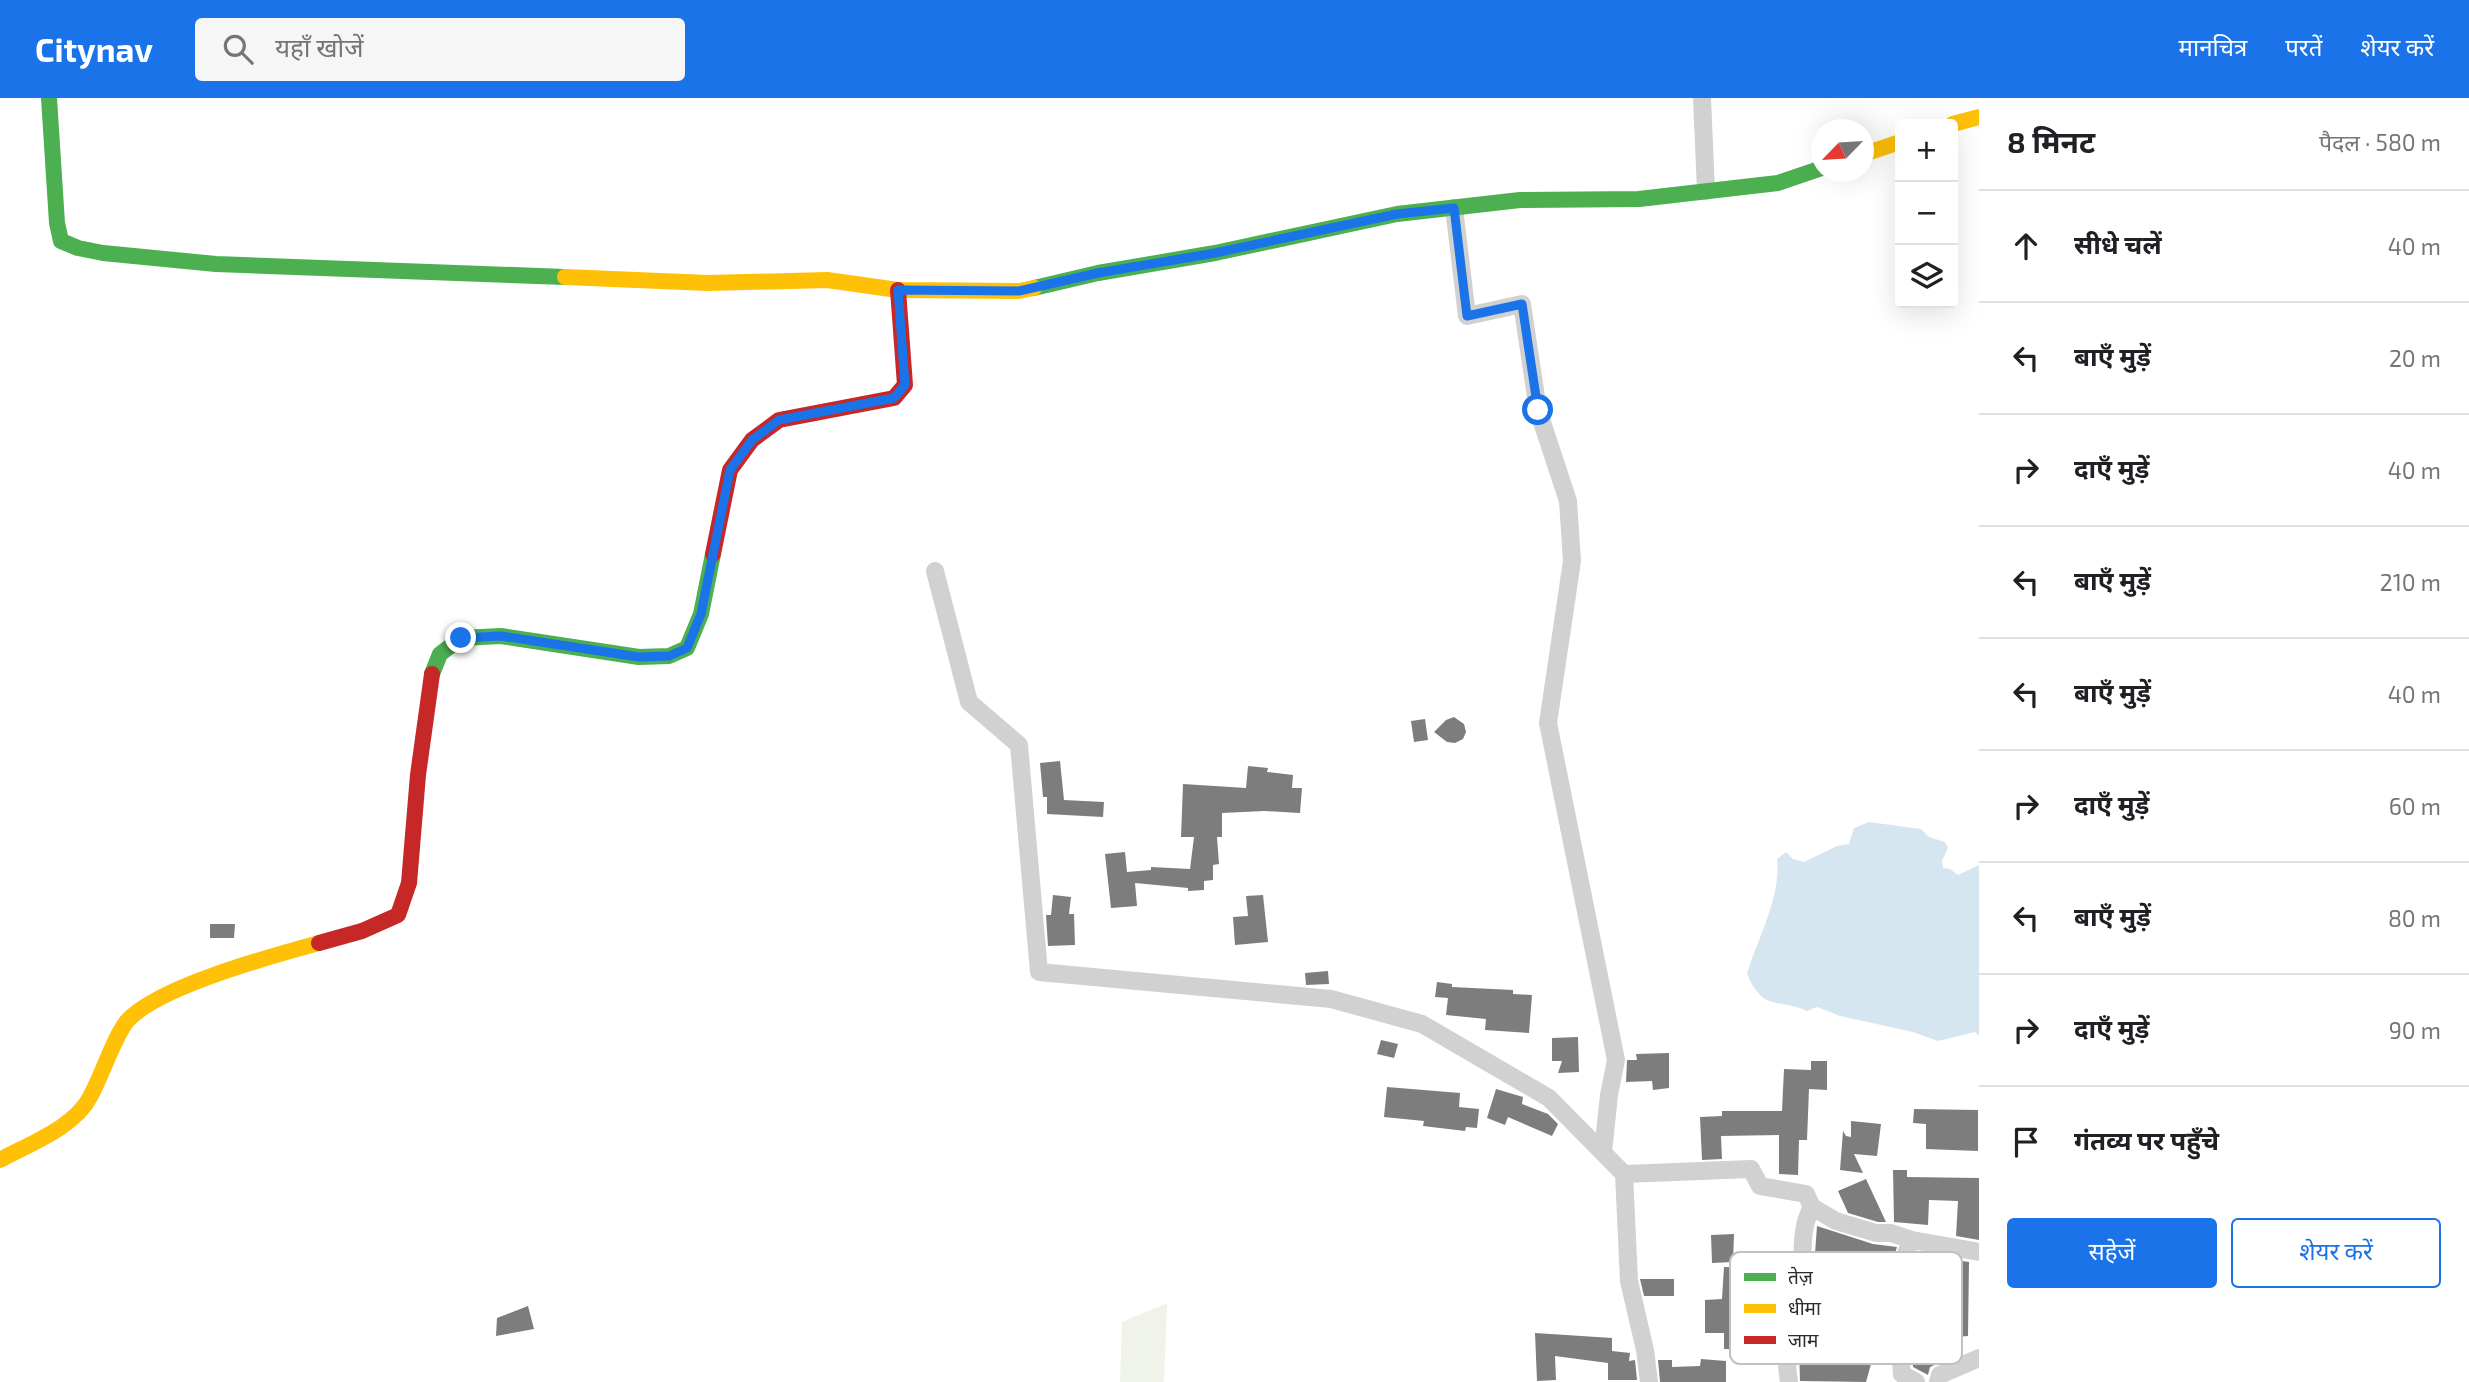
<!DOCTYPE html>
<html lang="hi">
<head>
<meta charset="utf-8">
<style>
	:root { --surface:#fff; --page:#f6f6f6; --text:#202124; --muted:#757577; --line:#e0e0e0; --accent:#1a73e8 }
	body { margin:0; font-family:"Exo 2","Noto Sans Devanagari",sans-serif; background:var(--page); color:var(--text) }
	.controls { position:absolute; right:21px; top:21px; display:grid; overflow:hidden; border-radius:7px; box-shadow:0 7px 28px #0002 }
	.controls button { width:63px; height:63px; display:grid; place-items:center; padding:0; border:0; border-bottom:2px solid var(--line); background:var(--surface); color:var(--text); font:35px sans-serif }
	.compass { position:absolute; left:1811px; top:21px; width:63px; height:63px; border-radius:50%; background:var(--surface); box-shadow:0 7px 28px #0002; rotate:245deg }
	.stop { position:absolute; width:21px; height:21px; margin:-16px; border:5px solid #1a73e8; border-radius:50%; background:#fff }
	.stop.end { background:#1a73e8; border-color:#fff; box-shadow:0 2px 7px #0008 }
	.list { margin:0; padding:0; list-style:none }
	h2 { display:flex; justify-content:space-between; align-items:center; height:91px; margin:0; padding:0 28px; font-size:30px }
	h2 small { font-size:23px; font-weight:400; color:var(--muted) }
	.list li { display:grid; grid-template-columns:46px 1fr auto; gap:21px; align-items:center; box-sizing:border-box; height:112px; padding:0 28px; border-top:2px solid var(--line) }
	.list b { display:block; font-size:26px; white-space:nowrap }
	.list em { font-size:23px; font-style:normal; color:var(--muted) }
	.actions { display:flex; gap:14px; padding:21px 28px }
	.actions a { flex:1; padding:16px 0; border:2px solid var(--accent); border-radius:7px; text-align:center; font-size:24px; color:var(--accent) }
	.actions .main { background:var(--accent); color:#fff }
	.icon { flex:none; width:38px; height:38px; fill:none; stroke:currentColor; stroke-width:2; stroke-linecap:round; stroke-linejoin:round }
	.map { position:relative; flex:none; width:1979px; height:1284px; overflow:hidden }
	header { display:flex; align-items:center; gap:42px; box-sizing:border-box; height:98px; padding:0 35px; background:var(--accent); color:#fff }
	header strong { font-size:33px }
	nav { display:flex; gap:38px; margin-inline-start:auto; font-size:24px }
	.search { width:490px; height:63px; background:var(--page); display:flex; align-items:center; gap:18px; box-sizing:border-box; padding:0 24px; border-radius:7px; color:var(--muted); font-size:26px }
	main { display:flex }
	aside { flex:1; background:var(--surface) }
	.map>svg:first-child { display:block }
	.green { fill:#eff3ea }
	.water { fill:#d6e6f1 }
	.building { fill:#7d7d7d }
	.lines { fill:none; stroke-linecap:round; stroke-linejoin:round }
	.street { stroke:#d1d1d1; stroke-width:18 }
	.fast { stroke:#4caf50; stroke-width:16 }
	.slow { stroke:#ffc107; stroke-width:16 }
	.jam { stroke:#c62828; stroke-width:16 }
	.route { stroke:#1a73e8; stroke-width:9 }
	.key { fill:#fff; stroke:#c0c0c0; stroke-width:2 }
	.key-label { font-size:19px; fill:#2c2c2c }
</style>
</head>
<body>
<header>
<strong>Citynav</strong>
<div class="search"><svg class="icon" aria-label="search" viewBox="0 0 24 24"><circle cx="10" cy="10" r="6"/><path d="M15 15l6 6"/></svg>यहाँ खोजें</div>
<nav><a>मानचित्र</a><a>परतें</a><a>शेयर करें</a></nav>
</header>
<main>
<div class="map">
<svg width="1979" height="1284" viewBox="0 0 1979 1284">
	<rect width="100%" height="100%" fill="#fff"/>
	<path class="green" d="M1167,1205L1164,1284H1120L1122,1224Z"/>
	<path class="water" d="M1869,724L1921,731L1929,739L1945,744L1948,750L1942,763L1943,770L1950,771L1958,777L1979,767V938L1975,934L1938,943L1913,934L1840,918L1817,909L1807,913C1778,900 1763,914 1747,876C1758,839 1781,800 1777,761L1786,754L1793,761L1804,764L1837,748L1849,746L1854,730Z"/>
	<path class="building" d="M1454,619L1464,626L1466,634L1463,641L1455,645L1447,644L1434,634L1446,622Z
		M1425,621L1428,642L1414,644L1411,623Z
		M1060,663L1064,702L1104,704L1103,719L1047,716V699H1043L1040,665Z
		M1248,668L1268,670L1267,674L1293,677L1292,690H1302L1300,715L1264,713L1222,715V739H1217L1219,766L1213,767V782L1204,783V792L1188,793V790L1135,785L1137,808L1111,810L1105,756L1125,754L1127,774L1151,772V769L1190,771L1194,739H1181L1183,686L1246,690Z
		M1053,797L1071,799L1069,816H1074L1075,847L1048,848L1046,817H1051Z
		M1263,797L1268,844L1235,847L1233,819L1248,818L1246,798Z
		M210,826H235L234,840H210Z
		M1328,873L1329,886L1306,887L1305,875Z
		M1437,884L1452,886V889L1513,892V896L1532,897L1529,935L1485,932L1486,921L1446,917L1448,900L1435,899Z
		M1578,939L1579,974L1558,975L1562,963H1552V940Z
		M1381,942L1398,946L1394,960L1377,956Z
		M1669,955V990L1653,992L1652,983L1626,984L1627,962H1637L1636,956Z
		M1811,963H1827V992L1809,991L1807,1042H1799L1798,1077L1779,1076V1037L1721,1038L1722,1061L1702,1062L1700,1019L1722,1018V1013H1782L1784,971L1811,972Z
		M1387,989L1460,995L1459,1009L1479,1011L1477,1030L1466,1029L1465,1033L1423,1028L1424,1023L1384,1019Z
		M1496,991L1523,999L1522,1006L1548,1016L1558,1026L1552,1038L1508,1019L1505,1027L1487,1020Z
		M1914,1011L1978,1012V1053L1926,1051V1026L1913,1025Z
		M1851,1023L1881,1026L1877,1058L1854,1056L1863,1075L1840,1072L1843,1033L1846,1038L1851,1039Z
		M1893,1072H1907V1079L1979,1080V1142L1956,1138L1958,1103L1929,1102L1928,1127L1894,1124Z
		M1866,1081L1886,1124H1878L1848,1115L1838,1093Z
		M1817,1128L1873,1146L1897,1149L1890,1171L1887,1208L1866,1209L1864,1162L1824,1159V1212H1833L1832,1239L1888,1243L1889,1257L1874,1255L1866,1284L1800,1283L1799,1250L1802,1236L1808,1232L1810,1225Z
		M1734,1136L1733,1164L1712,1165L1711,1137Z
		M1918,1157L1969,1164L1968,1238L1955,1239L1957,1257L1930,1269L1928,1277L1913,1269L1909,1207L1912,1175Z
		M1772,1167L1791,1168L1792,1187L1788,1197V1218L1782,1226L1759,1227L1758,1252L1724,1251V1235H1705V1202L1722,1201L1724,1169L1772,1170Z
		M1640,1181H1674V1198H1644Z
		M528,1208L534,1231L496,1238L497,1220Z
		M1535,1235L1612,1240V1253L1630,1255L1629,1263L1635,1262L1637,1282H1608V1265L1555,1258L1556,1282L1537,1283Z
		M1701,1261L1726,1263V1284H1660L1658,1262H1672V1269L1700,1268Z"/>
	<g class="lines">
		<path class="street" d="M1702,0L1706,93
			M1454,110L1467,218L1522,206L1538,312L1568,403L1572,463L1548,625L1616,962L1609,997L1603,1054
			M935,473L969,604L1019,647L1039,874L1331,901L1422,926L1549,1000L1624,1076L1629,1183L1645,1252L1649,1284
			M1624,1076L1751,1071L1760,1088L1806,1096L1812,1109
			M1912,1142C1891,1180 1899,1233 1902,1276L1916,1284
			M1789,1284C1786,1267 1786,1244 1793,1228L1799,1225V1198L1803,1190C1803,1166 1799,1130 1812,1109L1836,1123L1876,1135H1891L1912,1142L1979,1154
			M1938,1284L1940,1277L1979,1260"/>
		<path class="fast" d="M49,0L57,125L61,143L78,150L103,155L216,166L565,179
			M1034,190L1098,175L1215,155L1397,116L1520,102L1639,101L1778,85L1822,70
			M432,576L440,556L461,540L501,538L639,559L669,558L687,550L701,516L713,456"/>
		<path class="slow" d="M1953,26L1979,19
			M1864,56L1900,44
			M565,179L708,185L827,182L898,192L1019,193L1034,190
			M0,1062C29,1046 75,1029 90,999C101,980 115,936 128,922C160,888 272,858 319,845"/>
		<path class="jam" d="M713,456L730,372L752,342L779,322L894,300L905,287L898,192
			M319,845L362,833L398,817L409,785L418,677L432,576"/>
	</g>
	<g class="lines">
		<path class="route" d="M461,540L501,538L639,559L669,558L687,550L701,516L730,372L752,342L779,322L894,300L905,287L898,192L1019,193L1098,175L1215,155L1397,116L1454,110L1467,218L1522,206L1538,312"/>
	</g>
	<rect x="1730" y="1154" width="232" height="112" rx="10" class="key"/>
	<rect x="1744" y="1175" width="32" height="8" fill="#4caf50"/>
	<rect x="1744" y="1206" width="32" height="9" fill="#ffc107"/>
	<rect x="1744" y="1238" width="32" height="8" fill="#c62828"/>
	<g class="key-label">
		<text x="1788" y="1186">तेज़</text>
		<text x="1788" y="1217">धीमा</text>
		<text x="1788" y="1249">जाम</text>
	</g>
</svg>
<div class="controls">
<button>+</button>
<button>−</button>
<button><svg class="icon" aria-label="layers" viewBox="0 0 24 24"><path d="M12 4l9 5-9 5-9-5zM3 14l9 5 9-5"/></svg></button>
</div>
<svg class="compass" viewBox="-18 -18 36 36"><path d="M0-13l5 13h-10z" fill="#e53935"/><path d="M0 13l5-13h-10z" fill="#757577"/></svg>
<div class="stop" style="left:1538px;top:312px"></div>
<div class="stop end" style="left:461px;top:540px"></div>
</div>
<aside>
<h2>8 मिनट<small>पैदल · 580 m</small></h2>
<ul class="list">
<li><svg class="icon" aria-label="ahead" viewBox="0 0 24 24"><path d="M12 20V5M6 11l6-6 6 6"/></svg><div><b>सीधे चलें</b></div><em>40 m</em></li>
<li><svg class="icon" aria-label="left" viewBox="0 0 24 24"><path d="M17 20v-9H6M10 6l-5 5 5 5"/></svg><div><b>बाएँ मुड़ें</b></div><em>20 m</em></li>
<li><svg class="icon" aria-label="right" viewBox="0 0 24 24"><path d="M7 20v-9h11M14 6l5 5-5 5"/></svg><div><b>दाएँ मुड़ें</b></div><em>40 m</em></li>
<li><svg class="icon" aria-label="left" viewBox="0 0 24 24"><path d="M17 20v-9H6M10 6l-5 5 5 5"/></svg><div><b>बाएँ मुड़ें</b></div><em>210 m</em></li>
<li><svg class="icon" aria-label="left" viewBox="0 0 24 24"><path d="M17 20v-9H6M10 6l-5 5 5 5"/></svg><div><b>बाएँ मुड़ें</b></div><em>40 m</em></li>
<li><svg class="icon" aria-label="right" viewBox="0 0 24 24"><path d="M7 20v-9h11M14 6l5 5-5 5"/></svg><div><b>दाएँ मुड़ें</b></div><em>60 m</em></li>
<li><svg class="icon" aria-label="left" viewBox="0 0 24 24"><path d="M17 20v-9H6M10 6l-5 5 5 5"/></svg><div><b>बाएँ मुड़ें</b></div><em>80 m</em></li>
<li><svg class="icon" aria-label="right" viewBox="0 0 24 24"><path d="M7 20v-9h11M14 6l5 5-5 5"/></svg><div><b>दाएँ मुड़ें</b></div><em>90 m</em></li>
<li><svg class="icon" aria-label="arrive" viewBox="0 0 24 24"><path d="M6 21V4h12l-3 4 3 4H6"/></svg><div><b>गंतव्य पर पहुँचे</b></div></li>
</ul>
<div class="actions"><a class="main">सहेजें</a><a>शेयर करें</a></div>
</aside>
</main>
</body>
</html>
